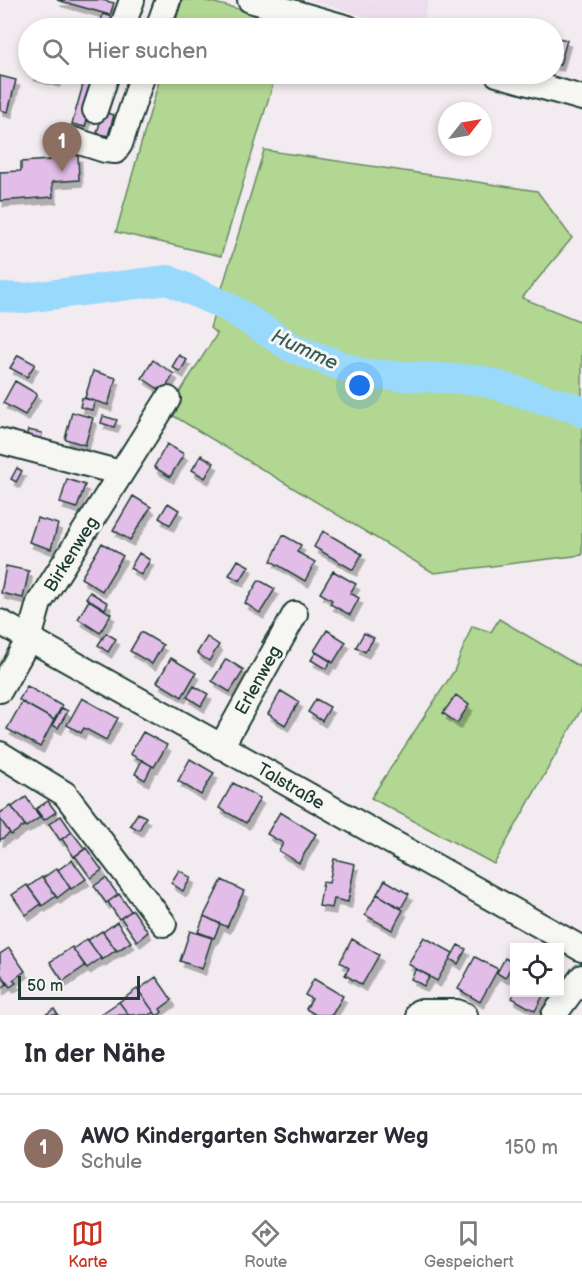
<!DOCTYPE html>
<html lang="de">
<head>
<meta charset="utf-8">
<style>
	:root { --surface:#fff; --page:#f7f7f7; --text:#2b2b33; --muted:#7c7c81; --line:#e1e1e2; --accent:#c8321e }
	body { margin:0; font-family:"Balsamiq Sans",sans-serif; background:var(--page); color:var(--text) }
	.controls { position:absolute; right:18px; bottom:18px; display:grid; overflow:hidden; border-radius:0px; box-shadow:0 3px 9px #0003 }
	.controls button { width:54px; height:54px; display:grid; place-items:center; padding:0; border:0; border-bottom:2px solid var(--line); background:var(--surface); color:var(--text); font:30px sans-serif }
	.compass { position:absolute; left:438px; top:102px; width:54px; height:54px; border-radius:50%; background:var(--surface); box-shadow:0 3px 9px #0003; rotate:59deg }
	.scale { position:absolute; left:18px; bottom:15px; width:122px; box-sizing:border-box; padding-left:6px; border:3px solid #1f3d34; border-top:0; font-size:16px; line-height:21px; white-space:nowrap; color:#1f3d34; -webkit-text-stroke:4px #f6f6f2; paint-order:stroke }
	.you { position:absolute; left:360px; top:386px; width:21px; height:21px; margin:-15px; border:4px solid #fff; border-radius:50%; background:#1a73e8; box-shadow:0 0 0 9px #1a73e833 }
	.badge { display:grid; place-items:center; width:39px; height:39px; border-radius:50%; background:var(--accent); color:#fff; font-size:20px; font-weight:700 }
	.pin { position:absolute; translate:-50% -50px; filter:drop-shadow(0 2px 3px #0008) }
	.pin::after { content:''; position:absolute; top:32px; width:21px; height:18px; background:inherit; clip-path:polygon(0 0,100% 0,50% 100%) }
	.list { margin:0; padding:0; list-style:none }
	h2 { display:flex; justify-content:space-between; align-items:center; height:78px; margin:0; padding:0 24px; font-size:26px }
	h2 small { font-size:20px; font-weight:400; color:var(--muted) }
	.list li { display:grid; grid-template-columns:39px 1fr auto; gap:18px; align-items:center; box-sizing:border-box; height:108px; padding:0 24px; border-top:2px solid var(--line) }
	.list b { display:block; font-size:22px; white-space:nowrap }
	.list p { margin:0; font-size:20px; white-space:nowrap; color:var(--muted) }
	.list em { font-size:20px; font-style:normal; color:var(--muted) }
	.icon { flex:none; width:33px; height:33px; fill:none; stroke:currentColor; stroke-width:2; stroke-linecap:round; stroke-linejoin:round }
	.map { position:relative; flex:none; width:582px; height:1015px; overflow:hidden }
	.search { position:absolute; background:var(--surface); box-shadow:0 3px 9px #0003; left:18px; right:18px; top:18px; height:66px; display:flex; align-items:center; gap:15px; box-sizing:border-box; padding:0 21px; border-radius:33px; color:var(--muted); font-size:22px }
	.sheet { height:186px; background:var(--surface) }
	nav { display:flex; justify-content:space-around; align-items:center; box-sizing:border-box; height:84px; border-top:2px solid var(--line); background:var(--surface); font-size:16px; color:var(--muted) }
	nav a { display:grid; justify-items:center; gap:3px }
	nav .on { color:var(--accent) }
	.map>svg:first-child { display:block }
	.built { fill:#edddee }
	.green { fill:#b1d793; stroke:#688a64; stroke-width:1.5 }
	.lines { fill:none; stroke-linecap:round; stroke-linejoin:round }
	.river { stroke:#99d9fb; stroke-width:30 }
	.building { fill:#e1bde8; stroke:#1f3d34; stroke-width:1.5; filter:url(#shadow) }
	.minor-casing { stroke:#1f3d34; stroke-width:28 }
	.minor { stroke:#f6f6f2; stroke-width:24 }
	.labels { text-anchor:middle; stroke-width:6; stroke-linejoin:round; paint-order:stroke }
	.street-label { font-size:18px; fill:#1f3d34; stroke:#f6f6f2 }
	.water-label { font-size:20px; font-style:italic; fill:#375c5c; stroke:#f6f6f2 }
</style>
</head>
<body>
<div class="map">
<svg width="582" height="1015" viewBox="0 0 582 1015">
	<defs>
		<filter id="shadow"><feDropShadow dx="3.5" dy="6" stdDeviation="0" flood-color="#0004"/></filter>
	</defs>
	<rect width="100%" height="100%" fill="#f2ebf0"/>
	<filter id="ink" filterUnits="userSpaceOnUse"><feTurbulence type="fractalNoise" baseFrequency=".0167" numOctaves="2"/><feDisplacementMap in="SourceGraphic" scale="12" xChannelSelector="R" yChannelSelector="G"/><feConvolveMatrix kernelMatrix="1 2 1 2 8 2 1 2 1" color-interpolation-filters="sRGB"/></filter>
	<g filter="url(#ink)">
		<path class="built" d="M312,0H429L421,28H404Z"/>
		<path class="green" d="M182,0H202L292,22L290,28H174Z
			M161,74H276L221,256L116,232Z
			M264,150L537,191L572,238L522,298L582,322V555L434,573L167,412L217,334L210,328Z
			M499,619L582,668V708L494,864L371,798L454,671L472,626L491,632Z"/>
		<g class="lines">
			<path class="river" d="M0,297L25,298L168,280L228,307L293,348L364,374L479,380L574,408L582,412"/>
		</g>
		<path class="building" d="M57,0H102L114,3L110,15Z
			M103,14L116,18L113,28H99Z
			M527,22L550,28H525Z
			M42,23L62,28H41Z
			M554,37L567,40L560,65L554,64Z
			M29,74H58L56,81Z
			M86,74H100L85,127L72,124Z
			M0,76L16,80L8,112L0,110Z
			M103,112L114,115L108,136L97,133Z
			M78,155L79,180L52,182L53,197L0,201V172L21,171V162L50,160V157Z
			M18,355L35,364L27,377L10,368Z
			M179,355L187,360L180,372L172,367Z
			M153,360L174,374L163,392L142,378Z
			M93,371L116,378L108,405L85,398Z
			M15,381L37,394L25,415L3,403Z
			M82,398L95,401L92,410L80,407Z
			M72,412L93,418L85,445L65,439Z
			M103,416L117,420L114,427L101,423Z
			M28,430L42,433L41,440L26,437Z
			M167,444L184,454L170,477L154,467Z
			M201,455L214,463L205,478L192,470Z
			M17,468L22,471L16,482L11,479Z
			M67,479L85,485L77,508L60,503Z
			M133,496L151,507L130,540L113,530Z
			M168,503L179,510L170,525L159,518Z
			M37,518L58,524L51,549L29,542Z
			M323,531L362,554L353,570L314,547Z
			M283,535L301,545L297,552L315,562L305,581L271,561Z
			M102,543L123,556L102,591L81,578Z
			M139,553L150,560L141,575L130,568Z
			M238,560L249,566L240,581L229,575Z
			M6,566L29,571L23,598L1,593Z
			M333,571L356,584L350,593L359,598L350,615L330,604L332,600L320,593Z
			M259,580L275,589L260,613L245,603Z
			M90,592L108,603L105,609L86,598Z
			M89,600L111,614L100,633L78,619Z
			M270,629L277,634L269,646L262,642Z
			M327,630L346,642L333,663L314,651Z
			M141,632L163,645L152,664L130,651Z
			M106,633L116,639L108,652L98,645Z
			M364,633L374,638L365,652L356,647Z
			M207,637L219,645L209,661L197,653Z
			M316,652L331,661L326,669L311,660Z
			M171,658L196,673L182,697L157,682Z
			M226,659L244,670L230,692L212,681Z
			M27,686L62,706L54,720L19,700Z
			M194,686L208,694L201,706L187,697Z
			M281,691L299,702L285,725L268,714Z
			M456,695L469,705L457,723L443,713Z
			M82,698L118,718L106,740L84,728L81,733L67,725Z
			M316,699L330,707L322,721L308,712Z
			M22,702L54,720L40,747L7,729Z
			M62,708L68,711L58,728L52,725Z
			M143,732L167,745L154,767L130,754Z
			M190,759L214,773L201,795L178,781Z
			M142,760L152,766L145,780L135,774Z
			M233,783L260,798L246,823L219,808Z
			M26,797L40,817L26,827L12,807Z
			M48,801L56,812L44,820L36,809Z
			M11,806L25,825L11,835L0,819V813Z
			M280,812L316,834L299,863L279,851L283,843L267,834Z
			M138,813L146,817L139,830L130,825Z
			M61,816L72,832L60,840L49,824Z
			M0,819L10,833L0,840Z
			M72,832L85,849L74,857L62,839Z
			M86,848L102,870L91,878L75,856Z
			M334,859L355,864L348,902L334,899L332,908L319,906L323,882L329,883Z
			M72,860L86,879L71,889L58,870Z
			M57,868L70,888L57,898L43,878Z
			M179,870L191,878L183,891L171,883Z
			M42,877L56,896L42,906L28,887Z
			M106,878L118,895L106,903L94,886Z
			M222,880L244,891L227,927L204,916Z
			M385,880L409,894L401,908L377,894Z
			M27,885L41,904L26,915L12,895Z
			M119,894L131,911L119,919L108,902Z
			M377,894L403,910L392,930L365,915Z
			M133,910L148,932L137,941L121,918Z
			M204,916L220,924L214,938L198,932Z
			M117,922L131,942L117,951L103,932Z
			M102,931L116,950L102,960L88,940Z
			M190,931L212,938L202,969L180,961Z
			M424,937L453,953L437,981L408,964Z
			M87,939L101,958L87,968L73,949Z
			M352,939L379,955L362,985L345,975L349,968L340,962Z
			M458,945L466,949L458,964L450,959Z
			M72,947L85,966L63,981L50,962Z
			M9,948L25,971L13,980L16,983L10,987L0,973V954Z
			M475,957L498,969L480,1002L458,989Z
			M505,958L513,963L505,978L497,973Z
			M416,969L430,976L424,986L411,979Z
			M0,973L7,984L0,989Z
			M156,977L172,1000L160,1009L162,1012L159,1015H156L138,990Z
			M314,979L343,996L332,1015H316L306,1009L312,999L305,995Z
			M137,989L154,1012L149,1015H129L119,1002Z
			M515,992H545L535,1011L512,998Z
			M119,1002L129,1015H102L101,1014Z
			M54,1009L58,1015H45Z"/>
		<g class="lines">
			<defs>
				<path id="minor" d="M250,0L348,28
					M122,28L132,0
					M158,28L168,0
					M497,74L582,98
					M95,110L107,74
					M70,139L105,150L115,151L120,144L143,74
					M0,441L121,473
					M0,622L582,949
					M0,690L29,639L39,603L168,399
					M221,747L295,614
					M0,754L65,794L164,924
					M419,1012H457L465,1015
					M554,1015L582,977"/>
			</defs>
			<use href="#minor" class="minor-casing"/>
			<use href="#minor" class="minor"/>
		</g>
	</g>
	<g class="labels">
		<g class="street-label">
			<text transform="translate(71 554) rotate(-58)" y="6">Birkenweg</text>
			<text transform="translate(258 680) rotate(-61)" y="6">Erlenweg</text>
			<text transform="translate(291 786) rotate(30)" y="6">Talstraße</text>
		</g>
		<g class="water-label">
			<text transform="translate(305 349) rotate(25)" y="7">Humme</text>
		</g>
	</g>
</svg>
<div class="controls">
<button><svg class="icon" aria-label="locate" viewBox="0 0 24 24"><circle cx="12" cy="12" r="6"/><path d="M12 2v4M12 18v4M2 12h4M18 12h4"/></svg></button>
</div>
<svg class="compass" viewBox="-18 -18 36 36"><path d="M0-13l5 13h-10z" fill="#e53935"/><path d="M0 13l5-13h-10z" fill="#7c7c81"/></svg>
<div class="scale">50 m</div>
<div class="you"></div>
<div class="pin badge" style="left:62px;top:172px;background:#8d6e63">1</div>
<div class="search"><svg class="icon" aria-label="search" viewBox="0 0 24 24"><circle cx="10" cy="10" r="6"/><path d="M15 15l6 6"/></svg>Hier suchen</div>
</div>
<section class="sheet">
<h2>In der Nähe<small></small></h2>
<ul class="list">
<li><span class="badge" style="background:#8d6e63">1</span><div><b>AWO Kindergarten Schwarzer Weg</b><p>Schule</p></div><em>150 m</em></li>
</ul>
</section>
<nav>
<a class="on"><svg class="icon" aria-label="map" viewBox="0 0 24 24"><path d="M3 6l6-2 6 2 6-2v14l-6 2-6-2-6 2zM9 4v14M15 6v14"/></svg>Karte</a>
<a><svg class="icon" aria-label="directions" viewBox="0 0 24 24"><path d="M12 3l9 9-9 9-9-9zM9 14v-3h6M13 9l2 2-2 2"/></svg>Route</a>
<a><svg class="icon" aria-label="saved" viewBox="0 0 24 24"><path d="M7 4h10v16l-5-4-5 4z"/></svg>Gespeichert</a>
</nav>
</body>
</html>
